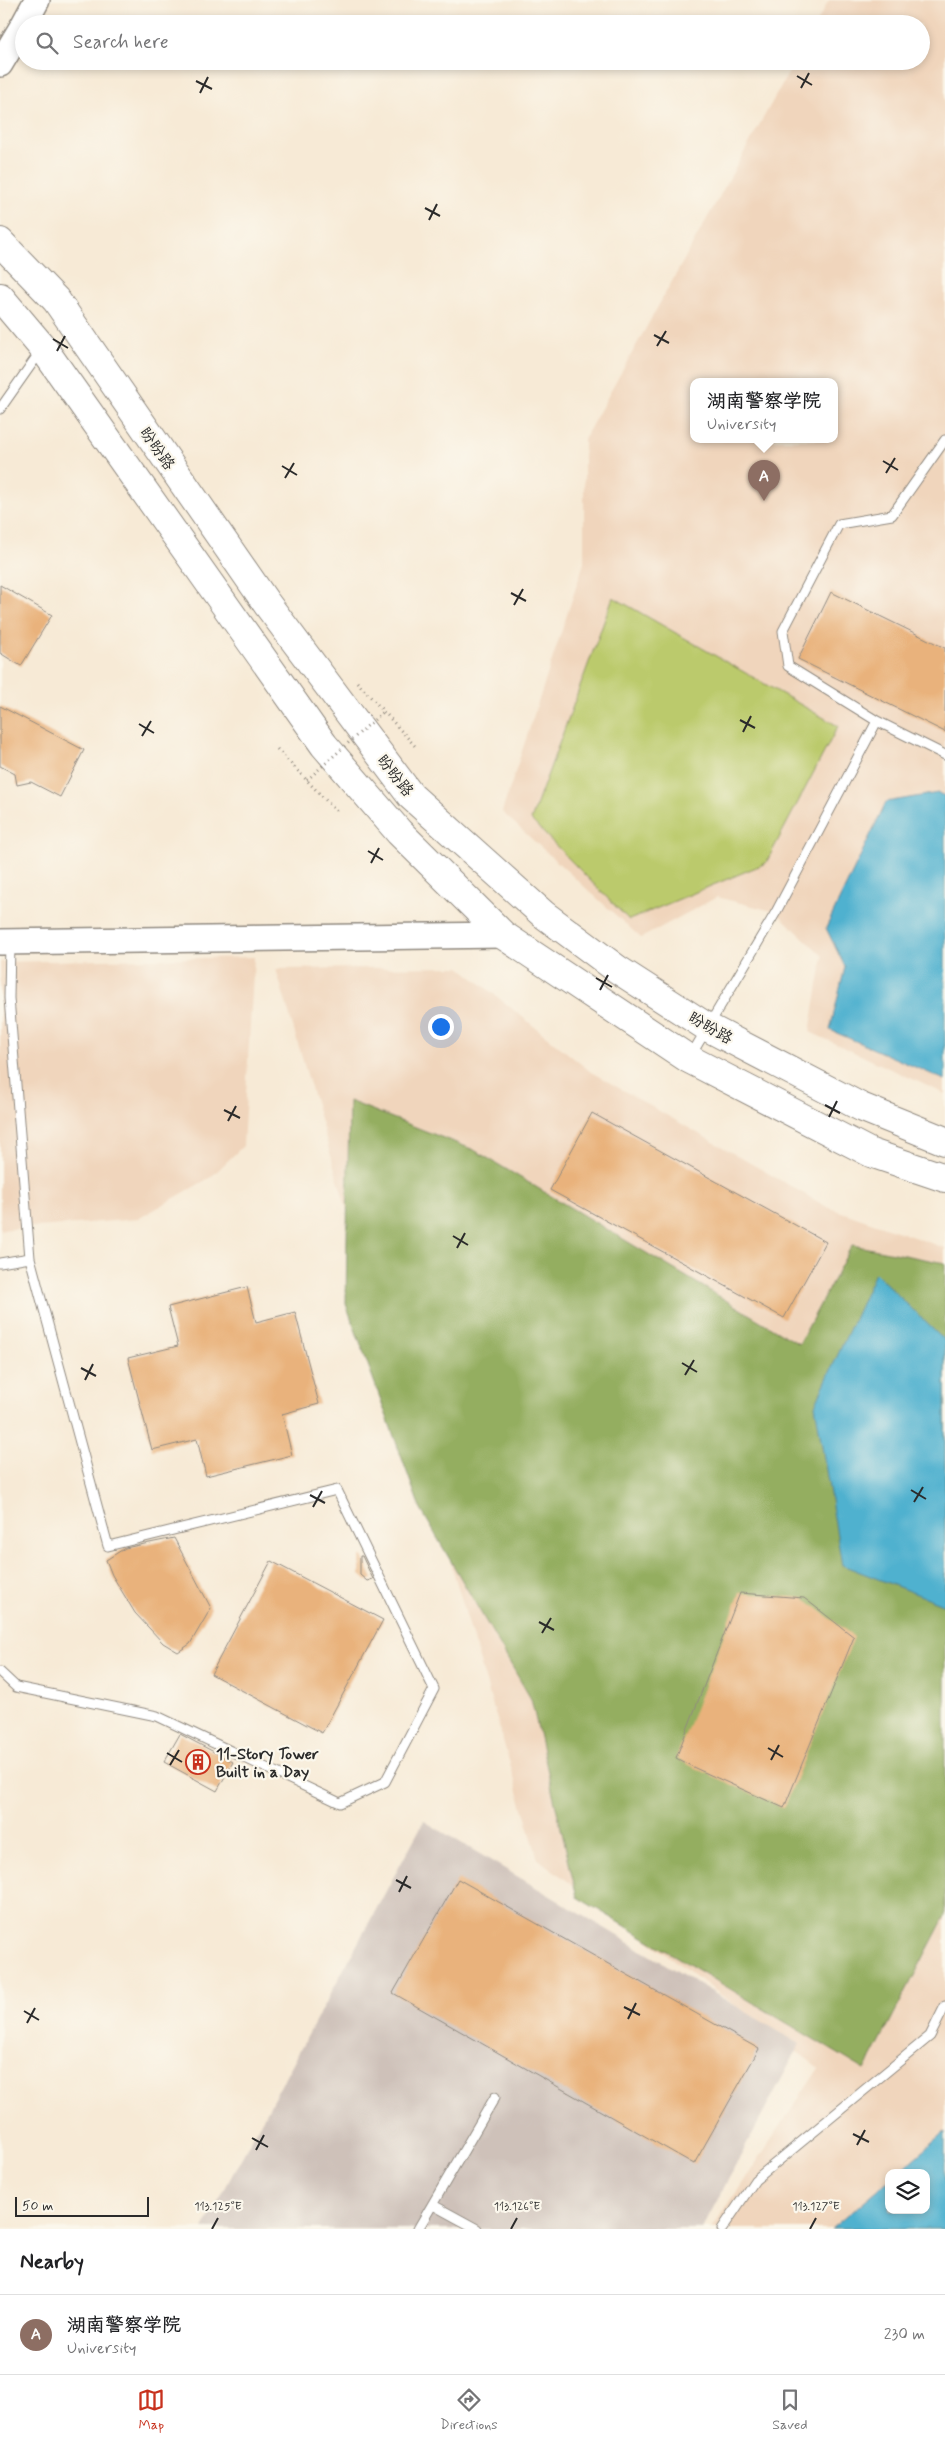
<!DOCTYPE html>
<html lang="en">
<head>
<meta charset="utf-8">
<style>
	:root { --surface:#fff; --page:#f2f2f2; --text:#202124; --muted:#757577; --line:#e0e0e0; --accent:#c8321e }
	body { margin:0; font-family:Mynerve,"LXGW WenKai TC",sans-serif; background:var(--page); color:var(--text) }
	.controls { position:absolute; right:15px; bottom:15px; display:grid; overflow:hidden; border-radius:10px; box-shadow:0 2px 8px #0003 }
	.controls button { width:45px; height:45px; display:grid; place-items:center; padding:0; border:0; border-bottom:1px solid var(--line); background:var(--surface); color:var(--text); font:25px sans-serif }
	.scale { position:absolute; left:15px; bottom:12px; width:134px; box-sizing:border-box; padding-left:5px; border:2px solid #2b2b2b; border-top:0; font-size:14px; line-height:18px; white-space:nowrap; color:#2b2b2b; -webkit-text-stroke:4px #fbf7ec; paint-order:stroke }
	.you { position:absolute; left:440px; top:1026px; width:18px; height:18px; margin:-12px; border:4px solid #fff; border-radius:50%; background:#1a73e8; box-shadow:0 0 0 8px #1a73e833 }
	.badge { display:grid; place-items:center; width:32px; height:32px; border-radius:50%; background:var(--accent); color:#fff; font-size:16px; font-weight:700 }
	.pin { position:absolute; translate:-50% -41px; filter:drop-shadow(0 1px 2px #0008) }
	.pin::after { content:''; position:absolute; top:26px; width:18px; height:15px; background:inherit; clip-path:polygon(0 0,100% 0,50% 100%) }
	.popup { position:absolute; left:690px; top:378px; width:148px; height:65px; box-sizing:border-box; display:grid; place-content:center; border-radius:10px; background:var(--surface); filter:drop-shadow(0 1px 4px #0005); font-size:16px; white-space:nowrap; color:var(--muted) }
	.popup b { font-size:19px; color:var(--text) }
	.popup::after { content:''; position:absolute; left:50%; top:100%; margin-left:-10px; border:10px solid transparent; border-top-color:var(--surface) }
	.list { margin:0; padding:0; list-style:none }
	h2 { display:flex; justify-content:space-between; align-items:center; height:65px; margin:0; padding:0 20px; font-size:21px }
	h2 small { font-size:16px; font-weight:400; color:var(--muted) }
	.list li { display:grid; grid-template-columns:32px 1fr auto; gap:15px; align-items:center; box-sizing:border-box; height:80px; padding:0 20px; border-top:1px solid var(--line) }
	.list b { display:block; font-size:19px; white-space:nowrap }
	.list p { margin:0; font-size:16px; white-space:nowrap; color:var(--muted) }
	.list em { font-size:16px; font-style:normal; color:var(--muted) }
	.icon { flex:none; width:28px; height:28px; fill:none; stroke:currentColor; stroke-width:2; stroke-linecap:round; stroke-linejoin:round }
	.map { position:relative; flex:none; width:945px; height:2229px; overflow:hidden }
	.search { position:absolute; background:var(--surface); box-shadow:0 2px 8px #0003; left:15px; right:15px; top:15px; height:55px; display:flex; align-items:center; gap:12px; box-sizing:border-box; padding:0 18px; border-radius:28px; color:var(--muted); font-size:19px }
	.sheet { height:145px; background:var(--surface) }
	nav { display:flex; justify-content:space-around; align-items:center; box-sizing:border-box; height:70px; border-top:1px solid var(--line); background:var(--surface); font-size:14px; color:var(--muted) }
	nav a { display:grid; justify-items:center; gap:2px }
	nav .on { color:var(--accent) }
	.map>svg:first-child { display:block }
	.built { fill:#f0d5bc; fill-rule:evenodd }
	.industrial { fill:#cec1b9 }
	.green { fill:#bbca6c; stroke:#737a4c }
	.forest { fill:#94ae60; stroke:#606c46 }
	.water { fill:#50b1cf; stroke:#3e6e7d }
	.building { fill:#e9b27b }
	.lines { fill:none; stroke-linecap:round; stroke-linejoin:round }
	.lane-casing { stroke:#918a80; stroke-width:11 }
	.secondary-casing { stroke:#918a80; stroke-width:28 }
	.primary-casing { stroke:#918a80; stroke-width:30 }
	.path { stroke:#918a80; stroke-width:3; stroke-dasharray:1 4; stroke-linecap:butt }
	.lane { stroke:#fff; stroke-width:9 }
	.secondary { stroke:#fff; stroke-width:25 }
	.primary { stroke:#fff; stroke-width:28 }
	.path-bridge { stroke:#918a80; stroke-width:3; stroke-dasharray:1 4; stroke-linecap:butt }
	.ticks { fill:none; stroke:#2b2b2b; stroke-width:2 }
	.labels { text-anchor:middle; stroke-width:4.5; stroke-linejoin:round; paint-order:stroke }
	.street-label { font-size:16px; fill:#2b2b2b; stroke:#fbf7ec }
	.poi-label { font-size:16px; font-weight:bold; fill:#2b2b2b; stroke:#fbf7ec; text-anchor:start }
	.ticks-label { font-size:12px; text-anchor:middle; fill:#2b2b2b; stroke:#fbf7ec; stroke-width:4.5; stroke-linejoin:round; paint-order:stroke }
</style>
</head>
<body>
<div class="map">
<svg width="945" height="2229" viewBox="0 0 945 2229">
	<rect width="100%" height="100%" fill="#fbf7ec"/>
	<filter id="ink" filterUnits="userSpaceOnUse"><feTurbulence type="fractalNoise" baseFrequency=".02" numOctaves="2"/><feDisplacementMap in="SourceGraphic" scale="10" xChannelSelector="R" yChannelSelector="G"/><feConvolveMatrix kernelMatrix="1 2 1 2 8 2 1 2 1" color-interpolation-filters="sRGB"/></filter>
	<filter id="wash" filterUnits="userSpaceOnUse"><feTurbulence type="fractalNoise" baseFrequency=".0096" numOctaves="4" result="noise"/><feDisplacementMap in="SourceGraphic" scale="20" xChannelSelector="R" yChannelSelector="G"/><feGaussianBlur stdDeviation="1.12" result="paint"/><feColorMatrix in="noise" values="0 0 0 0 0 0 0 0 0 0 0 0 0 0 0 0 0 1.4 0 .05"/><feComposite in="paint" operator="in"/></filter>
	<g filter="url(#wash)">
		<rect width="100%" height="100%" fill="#f7ead6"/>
		<path class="built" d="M829,0H945V1094L810,1032L823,956L776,912L717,897L641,938L502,812L584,563V439L795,61H921V24H816ZM694,382H834V440H694Z
			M254,957L243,1146L211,1177L138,1219L0,1230V962Z
			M460,967L591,1072L827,1207L945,1248V2229H712L819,2068L538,1859L276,969ZM889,2173H926V2210H889Z"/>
		<path class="industrial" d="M424,1821L800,2044L702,2229H203Z"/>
		<path class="green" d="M613,597L838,726L766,863L629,920L531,820Z"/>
		<path class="forest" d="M349,1101L474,1150L799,1344L852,1245L945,1263V1916L865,2070L577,1897L531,1699L420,1508L346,1304Z"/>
		<path class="water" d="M938,793L945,796V1080L830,1030L845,967L826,928L886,802Z
			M875,1273L945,1341V1605L842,1565L815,1405Z
			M945,2132V2229H831L889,2180V2210H926V2173H897Z"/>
		<g id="blocks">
			<path class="building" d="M0,585L52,615L21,666L0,653Z
				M831,592L945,648V732L798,659Z
				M0,706L84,750L60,797L31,782L17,785L15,774L0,766Z
				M592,1113L826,1242L784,1318L550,1190Z
				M247,1287L256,1322L295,1312L319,1404L282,1414L292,1455L206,1476L197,1439L152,1450L128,1358L178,1346L168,1307Z
				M174,1538L211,1608L190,1644L178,1652L163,1643L135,1613L112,1575L106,1560L125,1548Z
				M360,1556H362L373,1579L367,1581L360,1575Z
				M271,1561L383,1620L322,1733L211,1674Z
				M740,1593L804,1598L854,1637L784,1808L695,1768L676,1758Z
				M180,1734L233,1762L217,1791L164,1762Z
				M458,1879L759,2049L694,2164L393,1993Z"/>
		</g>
	</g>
	<g filter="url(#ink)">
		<use href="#blocks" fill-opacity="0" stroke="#918a80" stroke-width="1"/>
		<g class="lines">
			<defs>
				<path id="lane" d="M0,409L40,352
					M945,440L892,515L839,524L783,631L788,666L877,721L945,755
					M690,1057L776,912L877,721
					M0,1263L30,1258
					M0,1672L16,1687L157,1716L340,1803L385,1782L434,1689L337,1490L108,1546L30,1258L9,998L10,942
					M433,2205L477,2229
					M418,2229L495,2097
					M722,2229L755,2180L930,2036L945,2006"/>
				<path id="secondary" d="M24,24L37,0
					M0,64L24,24
					M0,942L503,935"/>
				<path id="primary" d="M0,242L56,300L267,604L411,796L543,914L617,969L707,1027L861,1107L945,1141
					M0,297L43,348L324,745L399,832L503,935L689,1059L871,1153L945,1178"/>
			</defs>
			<use href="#lane" class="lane-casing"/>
			<use href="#secondary" class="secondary-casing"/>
			<use href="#primary" class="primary-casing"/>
			<path class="path" d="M357,682L415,746
				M277,749L338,813"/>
			<use href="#lane" class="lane"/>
			<use href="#secondary" class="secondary"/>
			<use href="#primary" class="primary"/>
			<path class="path-bridge" d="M307,780L384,711"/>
		</g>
	</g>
	<path class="ticks" d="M797,76L812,85M196,81L212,89M801,88L809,73M200,93L208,77M425,208L440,216M429,220L437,204M654,335L669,343M53,339L68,348M657,346L666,331M57,351L65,336M883,461L898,470M282,466L297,475M886,473L895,458M285,478L294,463M511,593L526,601M514,605L523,589M740,720L755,728M139,724L154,733M743,732L751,716M142,736L151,721M368,851L383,860M371,863L379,848M596,978L612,987M600,990L608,975M825,1105L840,1113M224,1110L240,1118M829,1117L837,1101M228,1121L236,1106M453,1236L468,1245M457,1248L465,1233M682,1363L697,1372M81,1368L96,1376M685,1375L694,1360M85,1380L93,1364M911,1490L926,1499M310,1495L325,1503M914,1502L923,1487M313,1507L322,1491M539,1622L554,1630M542,1633L551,1618M768,1748L783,1757M167,1753L182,1762M771,1760L779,1745M170,1765L179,1750M396,1880L411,1888M399,1892L407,1876M624,2007L640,2015M24,2011L39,2020M628,2019L636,2003M27,2023L35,2008M853,2134L869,2142M252,2138L268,2147M857,2145L865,2130M256,2150L264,2135M212,2229L218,2218M511,2229L517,2218M810,2229L816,2218"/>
	<defs>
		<symbol id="building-ring" viewBox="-11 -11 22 22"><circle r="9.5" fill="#fbf7ec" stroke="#c8321e" stroke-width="1.5"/><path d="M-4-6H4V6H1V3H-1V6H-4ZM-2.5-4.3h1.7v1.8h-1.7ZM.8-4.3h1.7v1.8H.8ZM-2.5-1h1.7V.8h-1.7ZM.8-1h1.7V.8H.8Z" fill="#c8321e"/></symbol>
	</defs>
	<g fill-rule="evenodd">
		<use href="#building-ring" x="184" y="1748" width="28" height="28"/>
	</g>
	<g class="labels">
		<g class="street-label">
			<text transform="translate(158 448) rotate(55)" y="6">盼盼路</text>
			<text transform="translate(396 775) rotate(52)" y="6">盼盼路</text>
			<text transform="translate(711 1027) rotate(30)" y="6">盼盼路</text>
		</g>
		<g class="poi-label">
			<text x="216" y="1759">11-Story Tower<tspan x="216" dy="18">Built in a Day</tspan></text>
		</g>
	</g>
	<g class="ticks-label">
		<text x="218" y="2210">113.125°E</text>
		<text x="517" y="2210">113.126°E</text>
		<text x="816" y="2210">113.127°E</text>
	</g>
</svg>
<div class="controls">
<button><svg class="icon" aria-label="layers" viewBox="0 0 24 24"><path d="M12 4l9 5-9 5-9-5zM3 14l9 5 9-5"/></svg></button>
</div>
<div class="scale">50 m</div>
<div class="you"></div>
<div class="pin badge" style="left:764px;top:501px;background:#8d6e63">A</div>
<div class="popup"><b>湖南警察学院</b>University</div>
<div class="search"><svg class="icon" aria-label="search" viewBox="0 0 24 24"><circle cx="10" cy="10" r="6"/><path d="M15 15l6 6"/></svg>Search here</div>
</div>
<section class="sheet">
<h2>Nearby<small></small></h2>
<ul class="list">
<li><span class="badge" style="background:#8d6e63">A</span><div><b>湖南警察学院</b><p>University</p></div><em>230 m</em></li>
</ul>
</section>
<nav>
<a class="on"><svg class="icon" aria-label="map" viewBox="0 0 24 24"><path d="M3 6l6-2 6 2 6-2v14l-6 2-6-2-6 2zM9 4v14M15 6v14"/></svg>Map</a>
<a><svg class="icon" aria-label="directions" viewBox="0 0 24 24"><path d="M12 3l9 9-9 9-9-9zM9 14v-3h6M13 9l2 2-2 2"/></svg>Directions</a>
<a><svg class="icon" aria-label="saved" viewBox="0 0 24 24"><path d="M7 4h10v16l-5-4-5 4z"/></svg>Saved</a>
</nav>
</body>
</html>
